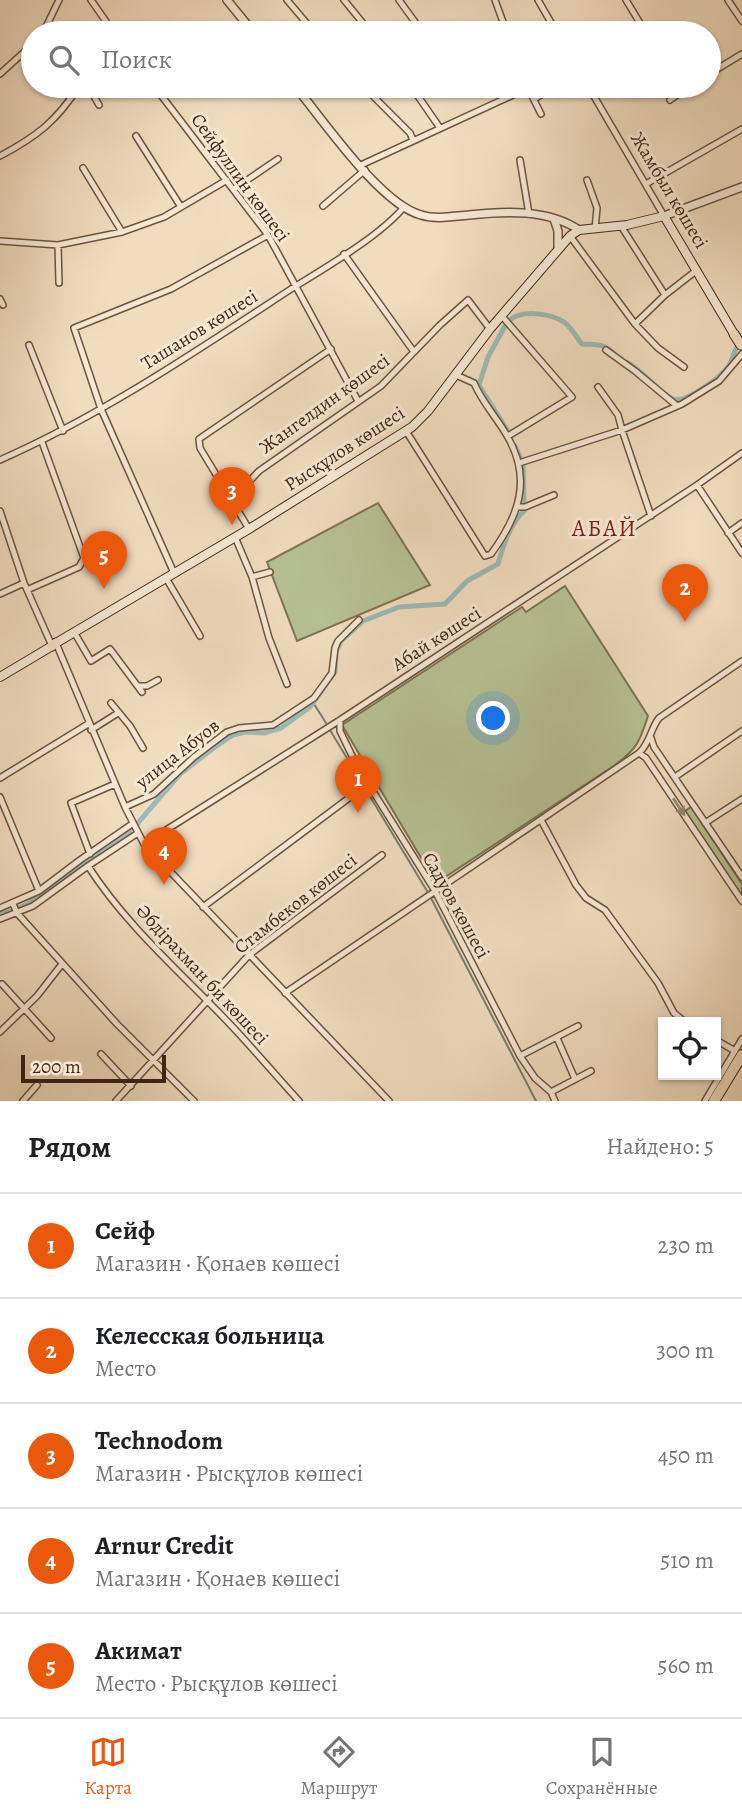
<!DOCTYPE html>
<html lang="ru">
<head>
<meta charset="utf-8">
<style>
	:root { --surface:#fff; --page:#f6f6f6; --text:#202124; --muted:#757577; --line:#e0e0e0; --accent:#ea580c }
	body { margin:0; font-family:Alegreya,serif; background:var(--page); color:var(--text) }
	.controls { position:absolute; right:21px; bottom:21px; display:grid; overflow:hidden; border-radius:0px; box-shadow:0 2px 5px #0004 }
	.controls button { width:63px; height:63px; display:grid; place-items:center; padding:0; border:0; border-bottom:2px solid var(--line); background:var(--surface); color:var(--text); font:35px sans-serif }
	.scale { position:absolute; left:21px; bottom:18px; width:145px; box-sizing:border-box; padding-left:7px; border:4px solid #412613; border-top:0; font-size:19px; line-height:24px; white-space:nowrap; color:#412613; -webkit-text-stroke:5px #f6e8d5; paint-order:stroke }
	.you { position:absolute; left:494px; top:719px; width:24px; height:24px; margin:-18px; border:5px solid #fff; border-radius:50%; background:#1a73e8; box-shadow:0 0 0 10px #1a73e833 }
	.badge { display:grid; place-items:center; width:46px; height:46px; border-radius:50%; background:var(--accent); color:#fff; font-size:23px; font-weight:700 }
	.pin { position:absolute; translate:-50% -58px; filter:drop-shadow(0 2px 4px #0008) }
	.pin::after { content:''; position:absolute; top:37px; width:24px; height:21px; background:inherit; clip-path:polygon(0 0,100% 0,50% 100%) }
	.list { margin:0; padding:0; list-style:none }
	h2 { display:flex; justify-content:space-between; align-items:center; height:91px; margin:0; padding:0 28px; font-size:30px }
	h2 small { font-size:23px; font-weight:400; color:var(--muted) }
	.list li { display:grid; grid-template-columns:46px 1fr auto; gap:21px; align-items:center; box-sizing:border-box; height:105px; padding:0 28px; border-top:2px solid var(--line) }
	.list b { display:block; font-size:26px; white-space:nowrap }
	.list p { margin:0; font-size:23px; white-space:nowrap; color:var(--muted) }
	.list em { font-size:23px; font-style:normal; color:var(--muted) }
	.icon { flex:none; width:38px; height:38px; fill:none; stroke:currentColor; stroke-width:2; stroke-linecap:round; stroke-linejoin:round }
	.map { position:relative; flex:none; width:742px; height:1101px; overflow:hidden }
	.search { position:absolute; background:var(--surface); box-shadow:0 2px 5px #0004; left:21px; right:21px; top:21px; height:77px; display:flex; align-items:center; gap:18px; box-sizing:border-box; padding:0 24px; border-radius:38px; color:var(--muted); font-size:26px }
	.sheet { height:616px; background:var(--surface) }
	nav { display:flex; justify-content:space-around; align-items:center; box-sizing:border-box; height:98px; border-top:2px solid var(--line); background:var(--surface); font-size:19px; color:var(--muted) }
	nav a { display:grid; justify-items:center; gap:4px }
	nav .on { color:var(--accent) }
	.map>svg:first-child { display:block }
	.green { fill:#b7c194; stroke:#7c7454; stroke-width:2 }
	.lines { fill:none; stroke-linecap:round; stroke-linejoin:round }
	.stream { stroke:#777f74; stroke-width:2 }
	.canal { stroke:#9bbbb4; stroke-width:5 }
	.minor-casing { stroke:#6d543e; stroke-width:8 }
	.tertiary-casing { stroke:#6d543e; stroke-width:10 }
	.secondary-casing { stroke:#412613; stroke-width:10 }
	.primary-casing { stroke:#412613; stroke-width:11 }
	.trunk-casing { stroke:#412613; stroke-width:12 }
	.minor { stroke:#f6e8d5; stroke-width:5 }
	.tertiary { stroke:#f6e8d5; stroke-width:7 }
	.secondary { stroke:#f6e8d5; stroke-width:8 }
	.primary { stroke:#f1dcbf; stroke-width:9 }
	.trunk { stroke:#f1dcbf; stroke-width:10 }
	.oneway { fill:#9c8774 }
	.labels { text-anchor:middle; stroke-width:6; stroke-linejoin:round; paint-order:stroke }
	.street-label { font-size:19px; fill:#412613; stroke:#f6e8d5 }
	.quarter-label { font-size:23px; letter-spacing:2px; fill:#7a1f14; stroke:#f6e8d5 }
</style>
</head>
<body>
<div class="map">
<svg width="742" height="1101" viewBox="0 0 742 1101">
	<rect width="100%" height="100%" fill="#f1dcbf"/>
	<filter id="stains"><feTurbulence type="fractalNoise" baseFrequency=".00286" numOctaves="4"/><feColorMatrix values="0 0 0 0 .2 0 0 0 0 .09 0 0 0 0 .02 0 0 0 .5 -.17"/></filter>
	<radialGradient id="worn" r=".72"><stop offset=".6" stop-color="#630" stop-opacity="0"/><stop offset="1" stop-color="#630" stop-opacity=".3"/></radialGradient>
	<path class="green" d="M378,503L430,585L297,641L267,562Z
		M565,586L648,716C640,741 637,749 615,765L436,883L342,725L522,607L526,612Z
		M691,807L742,884V898L685,811Z"/>
	<g class="lines">
		<path class="stream" d="M314,704L326,723
			M330,730L427,891
			M431,898L536,1101"/>
		<path class="canal" d="M510,320C523,309 551,314 564,322C571,327 577,338 582,344C596,345 606,343 615,355
			M505,326L488,357L479,385L507,430
			M626,362C643,370 661,395 673,399C686,404 720,377 728,367C734,359 733,350 740,343
			M515,446L521,459
			M523,466L524,503
			M137,824L180,774L215,747L233,735L246,732L264,733L281,728L310,707L335,672L336,652L341,641L363,621L399,607L445,604L467,581L498,564C503,546 510,524 524,511
			M19,908C41,899 58,882 77,868C95,854 115,845 131,830
			M0,915L11,911"/>
		<defs>
			<path id="minor" d="M91,0L114,33
				M287,0L315,33
				M344,0L371,33
				M399,0L423,33
				M495,0L507,33
				M538,0L557,33
				M626,0L646,33
				M728,0L742,21
				M43,33L59,0
				M0,74L33,44
				M709,74L742,54
				M88,86L99,105
				M154,86L268,235L358,401
				M363,86L410,133L413,140
				M411,86L440,128
				M527,86L541,114
				M588,86L664,216
				M534,99L556,86
				M670,100L690,86
				M136,136L181,207
				M0,156C36,137 57,121 79,86
				M520,160L529,214
				M361,165L528,88
				M83,168L122,232
				M587,180L597,208L595,229
				M646,184L742,129
				M234,189L278,159
				M323,206L365,170
				M621,226L665,295
				M570,236L635,324L658,348L684,367
				M0,241L58,245L122,232L164,217L227,180
				M58,245L59,283
				M344,254L414,352
				M0,299L3,305
				M501,315L572,397L508,436
				M635,324L665,295L697,270
				M29,345L63,431
				M606,350L635,371L676,405
				M598,387L618,415L622,430L651,516
				M406,431L485,556L491,554C519,516 533,478 506,434C496,417 482,402 474,383L456,375
				M0,460C102,415 195,352 288,291C323,269 379,237 404,207
				M519,463L622,430L682,404L719,381L742,354
				M697,485L742,553
				M233,499L259,471L381,386L440,325L468,300L490,329
				M518,507H525L554,495
				M0,511L24,583L52,646
				M249,529L200,448L199,439L331,349
				M728,533L742,523
				M235,537L252,577L269,638L287,684
				M174,573L101,409L74,328L171,289L268,235
				M252,577L270,572
				M166,578L200,636
				M27,590L79,567L84,558L42,442
				M0,594L24,583
				M74,632L91,661L110,649L142,692
				M56,643L125,807L144,844L389,1101
				M139,686H147L158,680
				M111,703L130,726L143,748
				M340,720V731L356,764L435,891L520,1056L535,1078L551,1092L555,1101
				M91,730L118,713
				M651,738L654,747L742,877
				M639,753L646,758L742,901
				M675,777L742,731
				M0,778L88,724
				M0,797L39,891
				M125,807L154,794L194,757L227,732L239,728L273,725L314,698L332,673L335,648L338,641L359,620
				M541,820L576,885L586,898L605,910L658,983L674,1013L685,1022
				M705,823L742,799
				M144,844L340,720L697,485L742,453
				M90,854L71,803L115,784
				M88,866C125,924 180,972 227,1021C252,1047 275,1075 299,1101
				M13,904L17,913L117,1024L194,1101
				M203,907L357,792
				M0,908L39,891L80,860L132,824
				M0,919L33,906L88,866L138,833
				M2,984L51,1038
				M285,993L639,753C650,743 650,730 659,718L742,661
				M0,1032L37,996L62,964
				M557,1038L575,1079
				M716,1040L735,1051
				M101,1054L131,1086
				M520,1056L578,1026
				M551,1092L591,1071
				M23,1101L37,1085
				M116,1101L249,955L382,855
				M705,1101L742,1039"/>
			<path id="tertiary" d="M227,0L254,33
				M295,86C323,120 380,204 421,215C437,220 454,216 469,215C505,211 548,209 579,230
				M664,216L742,187
				M554,219L558,231V247"/>
			<path id="secondary" d="M56,643L249,529L412,427L428,411L490,329L570,236L579,230L627,225L664,216L734,334
				M0,677L52,646"/>
			<path id="primary" d="M734,334L741,345
				M52,646L56,643"/>
			<path id="trunk" d="M714,1101L742,1055"/>
		</defs>
		<use href="#minor" class="minor-casing"/>
		<use href="#tertiary" class="tertiary-casing"/>
		<use href="#secondary" class="secondary-casing"/>
		<use href="#primary" class="primary-casing"/>
		<use href="#trunk" class="trunk-casing"/>
		<use href="#minor" class="minor"/>
		<use href="#tertiary" class="tertiary"/>
		<use href="#secondary" class="secondary"/>
		<use href="#primary" class="primary"/>
		<use href="#trunk" class="trunk"/>
	</g>
	<defs><path id="oneway-solid" d="M-6-.8H1V-3.2L6.5 0L1 3.2V.8H-6Z" transform="scale(1.75)"/></defs>
	<use class="oneway" href="#oneway-solid" transform="translate(679 807) rotate(56)"/>
	<g class="labels">
		<g class="street-label">
			<text transform="translate(241 177) rotate(54)" y="7">Сейфуллин көшесі</text>
			<text transform="translate(670 190) rotate(59)" y="7">Жамбыл көшесі</text>
			<text transform="translate(199 329) rotate(-32)" y="7">Ташанов көшесі</text>
			<text transform="translate(324 403) rotate(-36)" y="7">Жангелдин көшесі</text>
			<text transform="translate(344 448) rotate(-33)" y="7">Рысқұлов көшесі</text>
			<text transform="translate(436 638) rotate(-33)" y="7">Абай көшесі</text>
			<text transform="translate(177 753) rotate(-38)" y="7">улица Абуов</text>
			<text transform="translate(295 903) rotate(-38)" y="7">Стамбеков көшесі</text>
			<text transform="translate(457 905) rotate(61)" y="7">Садуов көшесі</text>
			<text transform="translate(203 974) rotate(47)" y="7">Әбдірахман би көшесі</text>
		</g>
		<g class="quarter-label">
			<text x="605" y="536">АБАЙ</text>
		</g>
	</g>
	<rect width="100%" height="100%" filter="url(#stains)"/>
	<rect width="100%" height="100%" fill="url(#worn)"/>
</svg>
<div class="controls">
<button><svg class="icon" aria-label="locate" viewBox="0 0 24 24"><circle cx="12" cy="12" r="6"/><path d="M12 2v4M12 18v4M2 12h4M18 12h4"/></svg></button>
</div>
<div class="scale">200 m</div>
<div class="you"></div>
<div class="pin badge" style="left:358px;top:813px">1</div>
<div class="pin badge" style="left:685px;top:622px">2</div>
<div class="pin badge" style="left:232px;top:525px">3</div>
<div class="pin badge" style="left:164px;top:885px">4</div>
<div class="pin badge" style="left:104px;top:589px">5</div>
<div class="search"><svg class="icon" aria-label="search" viewBox="0 0 24 24"><circle cx="10" cy="10" r="6"/><path d="M15 15l6 6"/></svg>Поиск</div>
</div>
<section class="sheet">
<h2>Рядом<small>Найдено: 5</small></h2>
<ul class="list">
<li><span class="badge">1</span><div><b>Сейф</b><p>Магазин · Қонаев көшесі</p></div><em>230 m</em></li>
<li><span class="badge">2</span><div><b>Келесская больница</b><p>Место</p></div><em>300 m</em></li>
<li><span class="badge">3</span><div><b>Technodom</b><p>Магазин · Рысқұлов көшесі</p></div><em>450 m</em></li>
<li><span class="badge">4</span><div><b>Arnur Credit</b><p>Магазин · Қонаев көшесі</p></div><em>510 m</em></li>
<li><span class="badge">5</span><div><b>Акимат</b><p>Место · Рысқұлов көшесі</p></div><em>560 m</em></li>
</ul>
</section>
<nav>
<a class="on"><svg class="icon" aria-label="map" viewBox="0 0 24 24"><path d="M3 6l6-2 6 2 6-2v14l-6 2-6-2-6 2zM9 4v14M15 6v14"/></svg>Карта</a>
<a><svg class="icon" aria-label="directions" viewBox="0 0 24 24"><path d="M12 3l9 9-9 9-9-9zM9 14v-3h6M13 9l2 2-2 2"/></svg>Маршрут</a>
<a><svg class="icon" aria-label="saved" viewBox="0 0 24 24"><path d="M7 4h10v16l-5-4-5 4z"/></svg>Сохранённые</a>
</nav>
</body>
</html>
